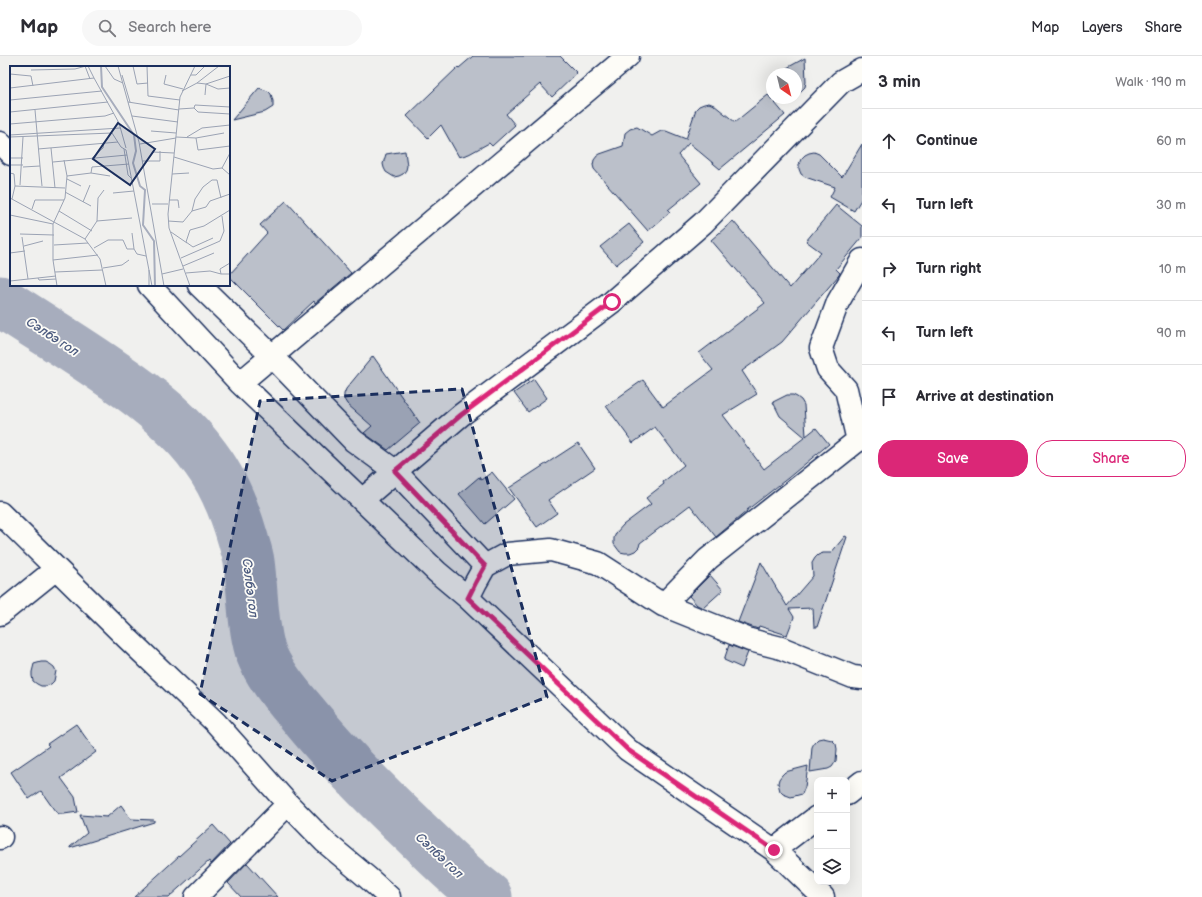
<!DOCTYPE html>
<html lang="en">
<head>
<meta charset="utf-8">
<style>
	:root { --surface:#fff; --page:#f7f7f7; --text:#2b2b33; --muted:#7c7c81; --line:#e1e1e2; --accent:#db2777 }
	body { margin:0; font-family:"Balsamiq Sans",sans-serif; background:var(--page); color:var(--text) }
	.controls { position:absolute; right:12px; bottom:12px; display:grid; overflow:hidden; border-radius:8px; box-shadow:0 4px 16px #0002 }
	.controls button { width:36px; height:36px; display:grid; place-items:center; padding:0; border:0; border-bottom:1px solid var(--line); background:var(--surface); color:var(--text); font:20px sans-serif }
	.compass { position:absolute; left:766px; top:12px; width:36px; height:36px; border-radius:50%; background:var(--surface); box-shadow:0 4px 16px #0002; rotate:145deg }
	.stop { position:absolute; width:12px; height:12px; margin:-9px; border:3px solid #db2777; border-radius:50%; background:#fff }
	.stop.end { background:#db2777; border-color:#fff; box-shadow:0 1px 4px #0008 }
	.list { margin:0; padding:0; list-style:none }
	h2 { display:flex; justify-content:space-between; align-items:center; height:52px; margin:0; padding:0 16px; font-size:17px }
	h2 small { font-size:13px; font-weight:400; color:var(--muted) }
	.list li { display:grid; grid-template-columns:26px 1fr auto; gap:12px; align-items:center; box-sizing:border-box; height:64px; padding:0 16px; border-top:1px solid var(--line) }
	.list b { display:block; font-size:15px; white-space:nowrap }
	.list em { font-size:13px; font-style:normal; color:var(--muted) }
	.actions { display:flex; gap:8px; padding:12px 16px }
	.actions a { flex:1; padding:9px 0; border:1px solid var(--accent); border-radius:16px; text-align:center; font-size:14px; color:var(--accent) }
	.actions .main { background:var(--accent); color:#fff }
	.icon { flex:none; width:22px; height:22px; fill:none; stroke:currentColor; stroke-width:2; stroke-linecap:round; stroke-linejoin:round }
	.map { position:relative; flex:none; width:862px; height:841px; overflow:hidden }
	header { display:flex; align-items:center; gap:24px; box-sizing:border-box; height:56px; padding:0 20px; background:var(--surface); border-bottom:1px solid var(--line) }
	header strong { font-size:19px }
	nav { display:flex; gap:22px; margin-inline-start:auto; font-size:14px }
	.search { width:280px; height:36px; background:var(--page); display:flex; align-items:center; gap:10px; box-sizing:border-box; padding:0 14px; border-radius:22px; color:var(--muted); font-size:15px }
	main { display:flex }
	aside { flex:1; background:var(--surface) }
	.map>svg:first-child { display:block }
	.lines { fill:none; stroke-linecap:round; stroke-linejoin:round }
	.river { stroke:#a7adbd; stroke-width:51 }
	.building { fill:#bbc0ca; stroke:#1b2f5e }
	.minor-casing { stroke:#1b2f5e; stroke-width:25 }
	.minor { stroke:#fdfcf7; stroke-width:22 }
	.route { stroke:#db2777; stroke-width:5 }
	.marked { fill:#1b2f5e; fill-opacity:0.2; stroke:#1b2f5e; stroke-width:3; stroke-dasharray:8 5; stroke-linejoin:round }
	.labels { text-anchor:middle; stroke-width:3.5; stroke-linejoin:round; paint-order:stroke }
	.water-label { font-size:13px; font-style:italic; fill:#4c5b7f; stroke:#fdfcf7 }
	.inset-river { fill:none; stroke:#a7adbd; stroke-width:2 }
	.inset-road { fill:none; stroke:#9ba3b4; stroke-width:1 }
	.view { fill:#1b2f5e; fill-opacity:0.15; stroke:#1b2f5e; stroke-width:2 }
	.inset-edge { fill:none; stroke:#1b2f5e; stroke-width:2 }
</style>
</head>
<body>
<header>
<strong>Map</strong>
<div class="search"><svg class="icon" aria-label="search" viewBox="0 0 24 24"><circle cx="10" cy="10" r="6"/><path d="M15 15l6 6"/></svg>Search here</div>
<nav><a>Map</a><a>Layers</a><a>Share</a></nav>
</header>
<main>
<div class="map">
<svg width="862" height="841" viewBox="0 0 862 841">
	<rect width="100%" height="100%" fill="#f0f0ee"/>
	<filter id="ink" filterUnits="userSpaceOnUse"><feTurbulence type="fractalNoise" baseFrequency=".025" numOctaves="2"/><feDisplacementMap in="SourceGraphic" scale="8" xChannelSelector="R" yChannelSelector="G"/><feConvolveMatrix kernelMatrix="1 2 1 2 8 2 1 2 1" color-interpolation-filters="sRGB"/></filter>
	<g filter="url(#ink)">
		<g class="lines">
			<path class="river" d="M0,245C38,270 77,293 115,320C149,343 182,369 206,403C224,427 235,455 243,483C245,491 248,498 249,506C253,535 252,566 260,594C267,616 287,640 302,657C336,699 374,737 413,774C437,797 460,821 487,841"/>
		</g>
		<path class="building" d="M473,0H560L577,17L552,41L540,28L506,58L515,69L492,90L489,87L469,98L459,101L441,69L428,82L407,60L458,11L459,12Z
			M805,2L806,26L805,31L801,35L796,37V18H781L785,13Z
			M259,32L268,35L271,38L273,45V51L265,56L232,64Z
			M768,39L773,45L774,42H786L775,47L785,59L720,113L689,87L678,99L701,127L668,154L670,156L648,175L594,113L593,109L594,104L597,100L600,98L623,90L625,77L630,73L637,71L652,80L661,75H666L686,83L696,53L699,50L704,48L709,47L714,49L735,66Z
			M862,88V142L854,155L830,141L835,131L805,121L801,118L799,113V108L801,103L805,99L809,97L814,96L819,98L842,121Z
			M405,95L407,110L406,114L403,118L399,120L394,121L386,116L384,112L383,108L386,98Z
			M286,145L351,217L315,247L314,245L283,274L229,220V219L267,177L260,169Z
			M836,149L862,170V182L836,213L840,217L839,219L782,286L742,315L757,338L723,359L764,413L805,381L780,360L773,346L787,339H793L797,341L801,344L804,349L806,380L816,372L829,388L788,422L747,454V455L716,481L690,449L640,487L639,491L635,495L630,497H625L620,496L614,488V482L616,477L623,469L651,448L646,442L664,428L663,426L684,409L655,371L633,387L606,350L643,324L663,351L713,314L699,297L765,247L711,184L733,165L790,232L821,196L806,185Z
			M629,168L644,186L616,209L600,191Z
			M373,300L420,367L388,394L364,377L372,370L347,348L344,343V338L346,333Z
			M534,323L547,342L528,356L514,337Z
			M578,387L595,412L548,444L557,457L537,471L509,432Z
			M492,416L514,443L485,468L459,438L479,421L481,424Z
			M845,480L847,481L817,571H814L813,552L789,553L794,561L787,579L759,570L758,573L738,566L761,506L787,550L813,520L812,507L815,502L818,499L823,497H831Z
			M710,519L723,534L703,552L697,549L689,540Z
			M729,589L748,596L742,612L724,604Z
			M41,606H46L50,608L54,611L56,615L54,625L51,628L46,630H41L37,628L33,625L32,620V616L34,608Z
			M76,668L96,696L61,722L75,741L78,756L64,758H59L55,755L41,735L29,743L11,716L49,690L47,688Z
			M823,682L832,684L836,688L837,693L836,705L832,711L828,713L810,716L812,691L814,687L818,683Z
			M808,710L805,731L802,738L791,741L783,738L780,735L778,727L779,723L782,719L785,716Z
			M121,749L131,763L154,764V766L70,792V791L87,777L80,759L107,761Z
			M213,769L230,788L211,808L209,805L169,841H134Z
			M247,807L278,841H241L228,827Z"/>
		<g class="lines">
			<defs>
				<path id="minor" d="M0,87L11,98
					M149,229L240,327L437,516L468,542L476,526L485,510L507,498L551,494L598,507L663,549L750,584L781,592L853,621L862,622
					M199,229L272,300L354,385L395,415L485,510
					M240,327L628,0
					M858,385L846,333L828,313L821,292L838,246L862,204
					M362,444L461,359L612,246L703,167L841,26L862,14
					M0,457L127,582L216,667L288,748L325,786L368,822L389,841
					M468,542L628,694L774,794L823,841
					M663,549L708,503L862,381
					M0,558L56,513
					M847,738L862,726
					M0,782L1,781
					M774,794L817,761
					M196,841L288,748"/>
			</defs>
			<use href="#minor" class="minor-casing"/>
			<use href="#minor" class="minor"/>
		</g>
	</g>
	<g class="lines" filter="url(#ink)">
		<path class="route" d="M612,246L461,359L395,415L485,510L476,526L468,542L628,694L774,794"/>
	</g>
	<path class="marked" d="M462,333L547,641L332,725L200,638L260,345Z"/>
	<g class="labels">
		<g class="water-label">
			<text transform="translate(53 280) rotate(33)" y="5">Сэлбэ гол</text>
			<text transform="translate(251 532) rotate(83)" y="5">Сэлбэ гол</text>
			<text transform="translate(440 799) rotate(43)" y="5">Сэлбэ гол</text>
		</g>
	</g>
	<g transform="translate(10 10)">
		<rect width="220" height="220" fill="#f0f0ee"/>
		<path class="inset-river" d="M91,0L92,21L124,69L126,85L123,97L130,120L135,124L133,159L144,175L145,220"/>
		<path class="inset-road" d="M75,0L80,13M78,0L84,12M95,0L104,13L113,17M108,0L129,76L154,220M123,0L127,18L138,17M137,0L138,30L170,34M21,4L65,3L76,0M0,8L21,10L23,20M112,9L120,36M156,9L154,18L173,23M181,9H186L195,0M187,17L209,0M0,22L84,12L109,57L116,82M172,25L187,17L196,18L220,10M195,29L196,18L208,23L220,22M0,34L92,25M118,36L169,44M184,42L185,39L220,41M169,43L184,42L188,46L220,48M0,46L98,36M122,50L168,56M0,58L95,50L104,47M141,65L166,67M0,69L110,62M0,71L102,67L111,81L116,84L142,220M166,71L186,72L188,84L220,80M177,71L192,62L220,59M186,72L214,67M130,78L166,72M41,82L45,122M28,83L108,76M114,83L118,109L121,112M143,86L164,87M164,91L203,103L212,102L220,109M0,92H13M82,92L93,82L94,77M132,95H150V85M43,96L117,89M0,99H13M30,100L32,120M13,101L30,100L25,44M212,102L220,87M0,107L4,108L5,120M81,107L100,110M162,108L179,107M57,110L81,107L82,101L119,98M57,113L71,120M10,119L13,71M55,126L81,140M103,127L124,125M0,132L75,173L90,193L96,220M2,133L5,120L55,122M159,134H168L169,142M73,136L80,119M142,138H158M22,143L25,134H54M49,145L82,165M182,145L185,133L193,121L202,114H207L211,132M0,149L43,158M87,155L88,132L94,124M158,155L173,156L182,145L196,141L200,135L220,128M161,166L177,177M10,168L44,169M12,171L18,213M203,172L183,181L176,176L180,164L194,160L220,144M75,173L87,155L122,152M44,179L78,177M14,180L33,175M84,182L98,174H113L117,183H124L122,167M124,183L127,188L136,190M0,187L15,185M171,192L210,175L214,165L212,150M43,194L88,189M220,197L210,203L211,208H220M173,200L204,187M93,202L112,199L119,194M139,204V220M45,206L92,204M176,207L200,205L211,208M152,208L173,203M28,212L29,214L46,213M0,215L46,210M47,220L43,194V158L55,132L57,110L54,94M180,220L159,162L158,148L170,31L185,0"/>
		<path class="view" d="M108,57L145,83L120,119L83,93Z"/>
		<rect width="220" height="220" class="inset-edge"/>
	</g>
</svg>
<div class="controls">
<button>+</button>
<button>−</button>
<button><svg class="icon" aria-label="layers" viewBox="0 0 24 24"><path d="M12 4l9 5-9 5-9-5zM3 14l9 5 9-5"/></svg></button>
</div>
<svg class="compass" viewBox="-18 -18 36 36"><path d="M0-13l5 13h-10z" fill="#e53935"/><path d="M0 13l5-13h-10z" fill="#7c7c81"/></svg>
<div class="stop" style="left:612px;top:246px"></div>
<div class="stop end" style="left:774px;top:794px"></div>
</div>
<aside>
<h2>3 min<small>Walk · 190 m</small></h2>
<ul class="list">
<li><svg class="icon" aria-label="ahead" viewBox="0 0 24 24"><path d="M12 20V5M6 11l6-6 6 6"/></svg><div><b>Continue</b></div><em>60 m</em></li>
<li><svg class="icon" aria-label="left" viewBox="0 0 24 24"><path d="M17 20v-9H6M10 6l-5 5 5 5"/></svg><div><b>Turn left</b></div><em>30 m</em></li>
<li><svg class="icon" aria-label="right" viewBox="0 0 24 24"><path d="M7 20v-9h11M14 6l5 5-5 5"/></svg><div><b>Turn right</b></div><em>10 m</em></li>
<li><svg class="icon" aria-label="left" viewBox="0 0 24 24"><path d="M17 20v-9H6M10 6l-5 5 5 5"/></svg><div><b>Turn left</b></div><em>90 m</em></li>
<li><svg class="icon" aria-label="arrive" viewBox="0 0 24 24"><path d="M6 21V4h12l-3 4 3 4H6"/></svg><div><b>Arrive at destination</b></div></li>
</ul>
<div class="actions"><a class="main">Save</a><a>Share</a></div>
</aside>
</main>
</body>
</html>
